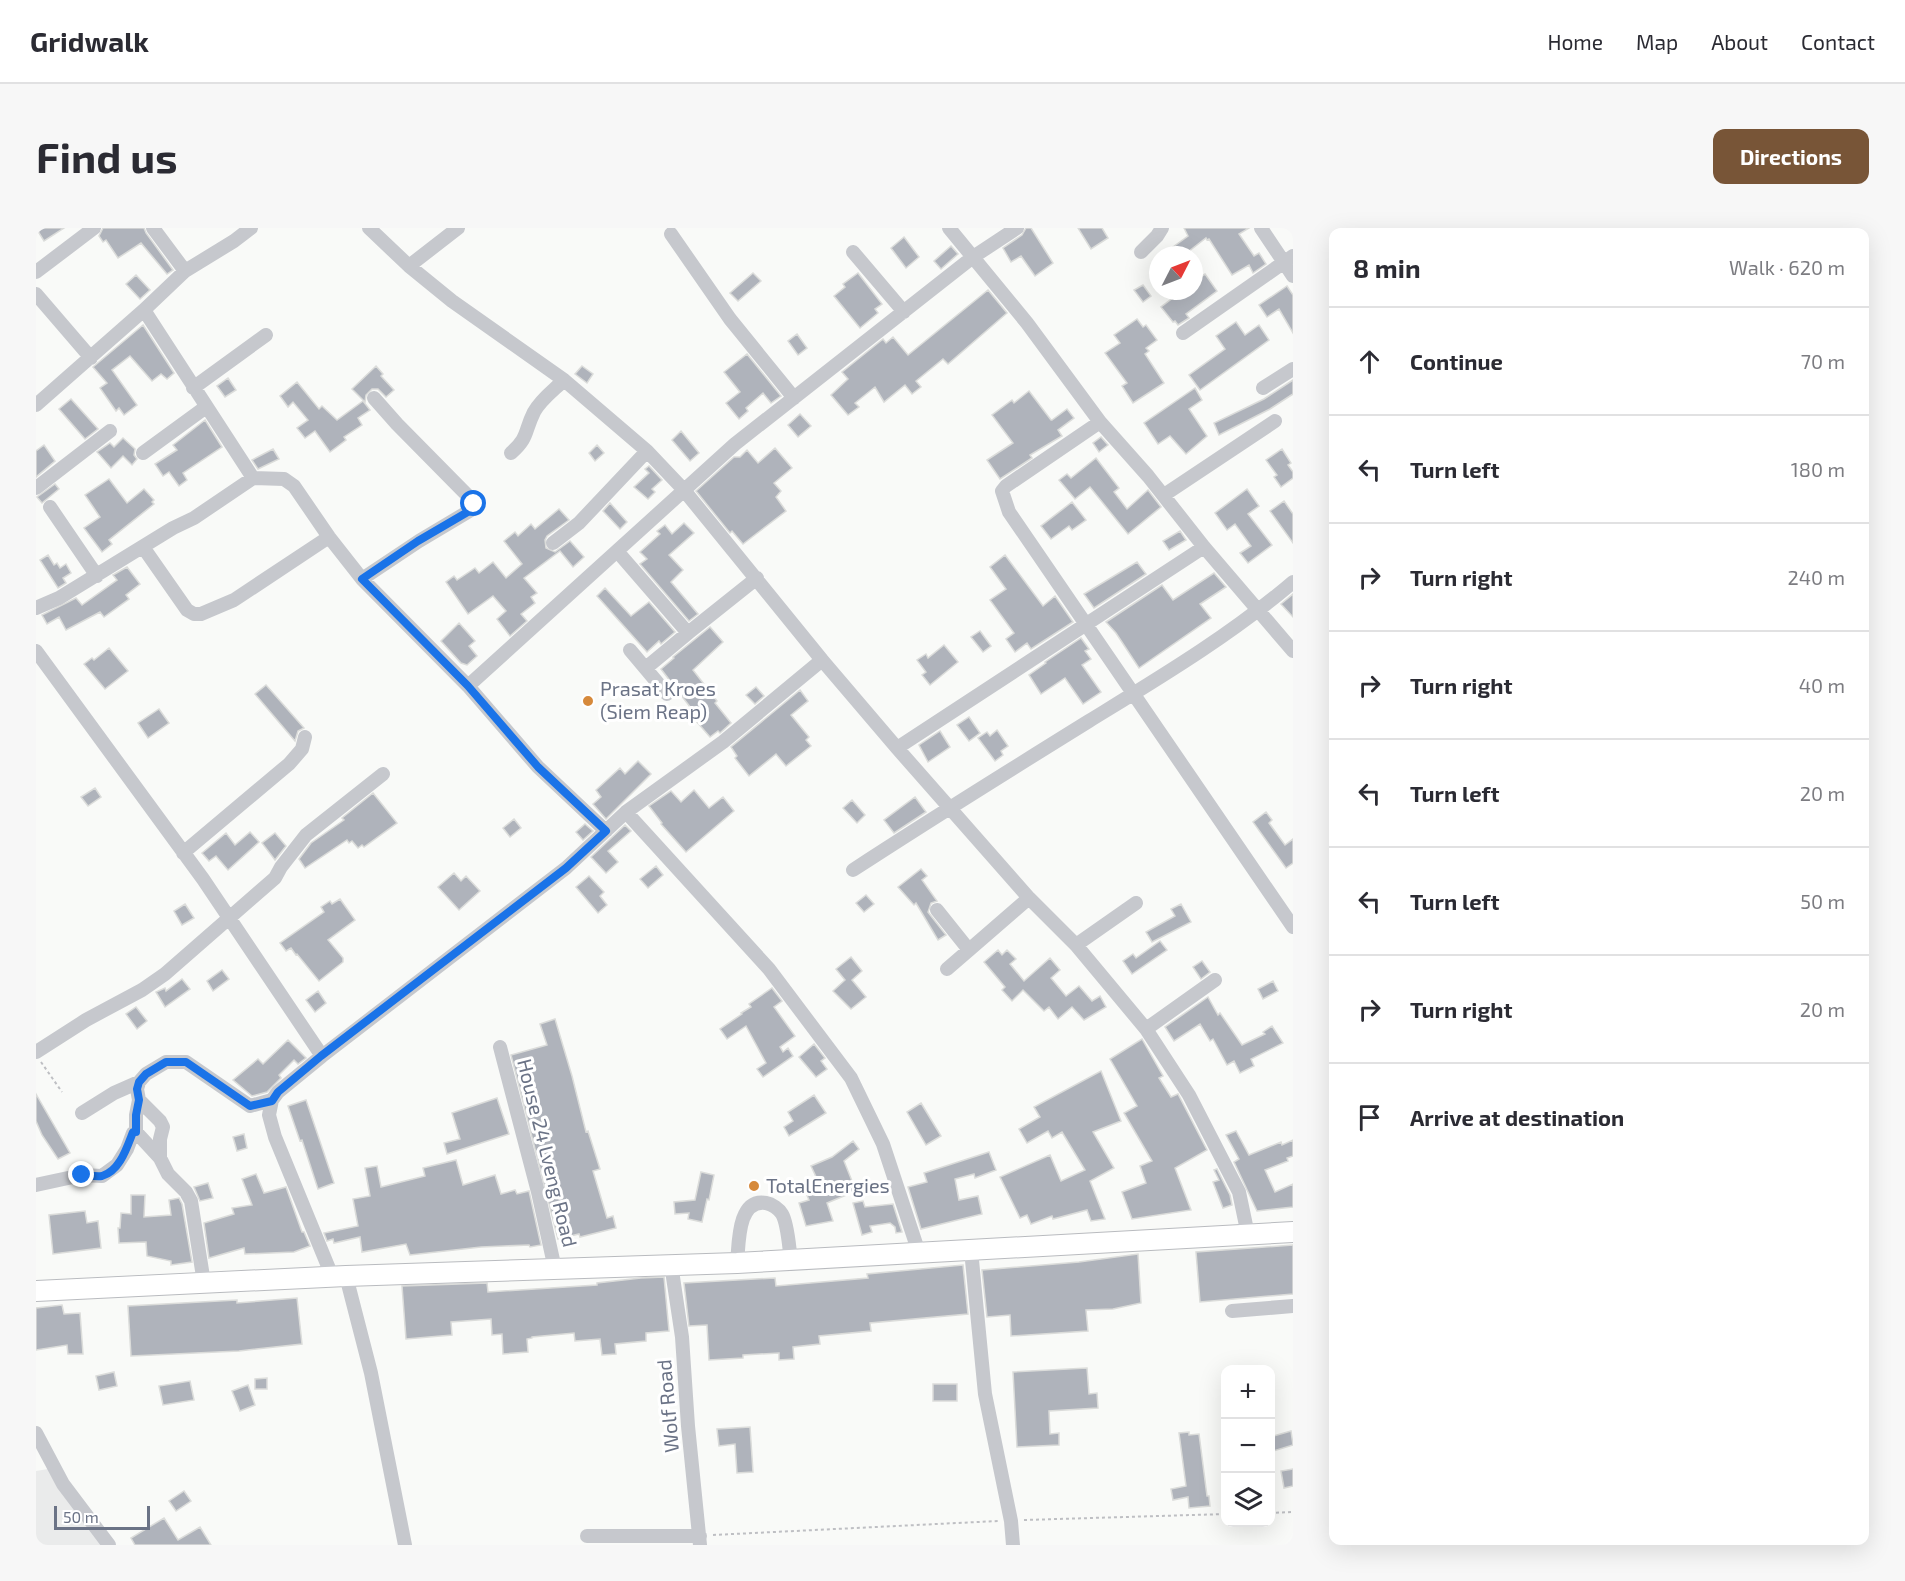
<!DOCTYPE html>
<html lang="en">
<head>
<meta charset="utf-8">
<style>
	:root { --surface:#fff; --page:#f7f7f7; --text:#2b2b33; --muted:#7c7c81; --line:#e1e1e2; --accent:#785537 }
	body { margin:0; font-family:"Exo 2",sans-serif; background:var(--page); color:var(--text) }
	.controls { position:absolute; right:18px; bottom:18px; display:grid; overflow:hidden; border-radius:12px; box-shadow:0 6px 24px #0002 }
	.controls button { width:54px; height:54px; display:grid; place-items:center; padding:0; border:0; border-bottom:2px solid var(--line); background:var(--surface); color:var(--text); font:30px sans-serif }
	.compass { position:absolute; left:1113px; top:18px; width:54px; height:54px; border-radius:50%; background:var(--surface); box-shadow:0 6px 24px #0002; rotate:48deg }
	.scale { position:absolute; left:18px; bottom:15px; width:96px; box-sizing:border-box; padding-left:6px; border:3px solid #6b7386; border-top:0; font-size:16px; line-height:21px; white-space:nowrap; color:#6b7386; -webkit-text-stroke:4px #fff; paint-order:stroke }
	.stop { position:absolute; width:18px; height:18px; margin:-14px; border:4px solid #1a73e8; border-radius:50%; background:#fff }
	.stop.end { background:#1a73e8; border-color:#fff; box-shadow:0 2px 6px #0008 }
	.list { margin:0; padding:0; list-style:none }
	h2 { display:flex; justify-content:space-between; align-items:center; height:78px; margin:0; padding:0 24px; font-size:26px }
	h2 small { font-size:20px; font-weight:400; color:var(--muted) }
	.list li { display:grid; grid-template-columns:39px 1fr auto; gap:18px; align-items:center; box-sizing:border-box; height:108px; padding:0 24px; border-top:2px solid var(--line) }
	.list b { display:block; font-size:22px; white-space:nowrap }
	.list em { font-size:20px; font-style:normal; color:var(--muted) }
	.icon { flex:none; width:33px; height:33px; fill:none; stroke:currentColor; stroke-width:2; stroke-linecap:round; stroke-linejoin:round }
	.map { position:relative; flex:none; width:1257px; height:1317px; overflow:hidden; border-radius:12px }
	header { display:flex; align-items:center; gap:36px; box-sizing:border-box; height:84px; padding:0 30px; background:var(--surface); border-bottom:2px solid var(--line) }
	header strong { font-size:28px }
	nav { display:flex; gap:33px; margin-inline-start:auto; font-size:21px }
	.intro { display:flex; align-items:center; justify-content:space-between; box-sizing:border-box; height:144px; padding:0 36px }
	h1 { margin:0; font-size:42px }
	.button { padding:15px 27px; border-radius:12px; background:var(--accent); color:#fff; font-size:21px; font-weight:700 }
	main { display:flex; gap:36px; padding:0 36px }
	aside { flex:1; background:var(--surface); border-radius:12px; box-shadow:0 6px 24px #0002 }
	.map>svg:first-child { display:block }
	.built { fill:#eaebeb }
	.building { fill:#afb3bb; stroke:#dbdcda; stroke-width:1.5 }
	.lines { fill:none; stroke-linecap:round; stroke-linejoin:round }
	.highway-casing { stroke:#b9bbbf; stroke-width:22 }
	.path { stroke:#bebfc3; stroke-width:2; stroke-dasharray:3 3; stroke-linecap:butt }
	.minor { stroke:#c6c8cd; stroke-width:14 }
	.highway { stroke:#fff; stroke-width:20 }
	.route { stroke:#1a73e8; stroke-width:8 }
	.poi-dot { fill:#d6893b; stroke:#fff; stroke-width:2 }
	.labels { text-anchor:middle; stroke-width:6; stroke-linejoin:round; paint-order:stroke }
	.poi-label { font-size:20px; fill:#6b7386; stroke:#fff; text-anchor:start }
	.street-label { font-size:20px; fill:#6b7386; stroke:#fff }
</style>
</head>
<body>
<header>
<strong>Gridwalk</strong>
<nav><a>Home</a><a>Map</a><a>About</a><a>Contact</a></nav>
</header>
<div class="intro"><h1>Find us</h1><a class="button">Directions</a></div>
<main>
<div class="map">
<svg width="1257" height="1317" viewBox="0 0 1257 1317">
	<rect width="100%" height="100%" fill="#f9faf8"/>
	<path class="built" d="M12,1241L68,1317H0V1243Z"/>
	<path class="building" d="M0,0H28L8,13Z
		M67,0H108L110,5L137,42L131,46L105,15L82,30L70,12L67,14L63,8Z
		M990,0H995L1017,35L999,48L985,28L975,34L967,20L986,7Z
		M1042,0H1066L1072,10L1055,21Z
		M1148,0H1213L1203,6L1218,28L1223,25L1230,36L1217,45L1213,37L1196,47L1173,11L1171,12L1170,10L1148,27H1126L1152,8Z
		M868,9L883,29L870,40L855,20Z
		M915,18L922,26L905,41L898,33Z
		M717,45L725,53L702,73L694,65Z
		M822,45L846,76L839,81L842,85L824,100L798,68L809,59L807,56Z
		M1169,46L1181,63L1150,86L1153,90L1142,97L1139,93L1137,94L1125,79L1146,63H1158V53Z
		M100,47L114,62L104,71L90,56Z
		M1107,57L1115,68L1107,74L1098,62Z
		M1251,58L1257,67V105L1243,81L1231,89L1223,77Z
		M952,62L971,85L912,136L907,131L880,153L885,159L876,166L869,157L848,174L839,159L819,175L823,179L812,187L795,167L812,151L806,144L847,111L850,115L857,109L872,127Z
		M1101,91L1107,99L1110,97L1121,112L1110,120L1113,123L1109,126L1128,155L1097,175L1086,158L1091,155L1069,125L1084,115L1078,107Z
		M1200,94L1209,107L1223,97L1233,112L1164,162L1153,147L1189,121L1180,108Z
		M107,97L138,145L131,151L125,146L116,153L94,128L76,142L101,177L88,187L83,180L80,183L64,160L71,155L57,139Z
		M761,106L771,120L762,127L752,113Z
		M711,126L745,168L735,175L727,165L710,180L712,183L703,191L690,175L704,164L688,144Z
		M340,138L347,146L345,148L358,162L350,169L342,161H336L330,167L329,174L316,161Z
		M546,138L557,146L551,155L539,146Z
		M192,150L200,162L189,169L181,158Z
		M1257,152V166L1234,181L1183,207L1178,195L1228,171Z
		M261,154L283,181L286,178L301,192L327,173L334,182L322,190L326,197L308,209L310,212L294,224L279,203L269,210L261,200L272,192L257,174L252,179L244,168Z
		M1159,160L1166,172L1153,181L1171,208L1150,226L1134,208L1122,216L1108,195Z
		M993,163L1015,192H1016L1031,181L1038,190L1022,202L1026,208L994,227L996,230L964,251L951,232L977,215L956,187L976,172L978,175Z
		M35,171L62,201L49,211L23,181Z
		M764,186L775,198L762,209L752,197Z
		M169,192L186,219L147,245L151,252L143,258L133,244L127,248L119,236L141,222L137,217Z
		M645,203L663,225L654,233L636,212Z
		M1065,209L1072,217L1063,224L1057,215Z
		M87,210L99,221L98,227L101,231L96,237L87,228L75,240L61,224L74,215L78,219Z
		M8,217L19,233L0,249V223Z
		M561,217L568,225L559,233L553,225Z
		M739,220L756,240L738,255L745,263L740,269L750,283L707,316L696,303L694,305L660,263L698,229H704L711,222L722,235Z
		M237,221L243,231L222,241L216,232Z
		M1246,221L1255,235L1252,237L1257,244V250L1245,259L1238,249L1241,247L1230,232Z
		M1060,230L1083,260L1078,264L1091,281L1112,262L1125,279L1092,306L1054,259L1039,271L1023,252L1031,246L1035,250Z
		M613,238L626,252L616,261L619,264L612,271L598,259L613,245L609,241Z
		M73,251L91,275L108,261L118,272L116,274L118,276L73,312L76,316L66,324L48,300L64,289L49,267Z
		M19,256L23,261L6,275L1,269Z
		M1211,261L1223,278L1212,286L1236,317L1212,335L1204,325L1215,318L1199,296L1191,302L1179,285Z
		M1248,273L1257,286V315L1234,283Z
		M1036,274L1050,292L1036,302L1033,298L1015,311L1005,298Z
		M574,275L591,294L584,301L567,283Z
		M523,281L533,292L511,308L509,312L510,320L519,324L534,313L548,329L537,339L524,323L488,350L501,365L495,369L499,375L485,386L491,393L474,408L461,391L470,383L457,368L432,386L410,354L418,348L421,352L439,340L443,345L457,334L470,350L486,336L468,313L479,304L482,308L495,296L499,301Z
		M648,295L658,305L633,327L647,342L635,354L662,386L653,393L604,336L611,331L604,324L624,306L621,303L629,297L636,306Z
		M1144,303L1150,312L1133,322L1127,313Z
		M12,327L18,337L21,335L24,340L30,336L35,345L27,350L30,355L22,360L4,332Z
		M969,327L1007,378L1019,368L1037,394L995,421L991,415L979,424L970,411L978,405L954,372L970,361L954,339Z
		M1101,334L1110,346L1058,380L1048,366Z
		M91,339L104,356L90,367L93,371L68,389L64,384L30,402L23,389L11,396L6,387L40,370L46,377L81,352L77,347Z
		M1178,345L1190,359L1164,376L1175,390L1103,440L1080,405L1070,394L1126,357L1137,372Z
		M569,360L595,388L613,374L639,404L625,416L623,413L611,424L561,368Z
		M1257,366V389L1245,376Z
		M423,395L439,413L433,418L441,428L431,437L425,435L405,413Z
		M674,399L687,414L657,442L681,473L679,475L695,495L684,505L682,503L674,509L654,486L658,484L625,441L638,430L637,429Z
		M944,403L955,418L947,424L935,409Z
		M1045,410L1053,421L1049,423L1055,431L1046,437L1065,464L1047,476L1029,450L1005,466L993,447L1010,435L1009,434Z
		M908,417L922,434L894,457L886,447L890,444L881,432L890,426L892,430Z
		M73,420L92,443L69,461L48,436L56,430L58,432Z
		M230,457L268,500L262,503L259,513L219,466Z
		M720,459L728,468L719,476L710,467Z
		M764,462L772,473L755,487L773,509L770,512L775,518L750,538L740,526L713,548L699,530L701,528L695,519Z
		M123,481L133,495L112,510L102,495Z
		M933,489L944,505L933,513L921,497Z
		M961,502L972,518L965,523L967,527L959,533L942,510L951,504L954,508Z
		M904,503L914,519L892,534L883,517Z
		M602,533L615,546L570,591L557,576L565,569L560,562L584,540L589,546Z
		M59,560L65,569L52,578L45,569Z
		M658,562L673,580L687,569L698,583L650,624L625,596L626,595L613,578L635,563L645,574Z
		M337,565L361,595L328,619L326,617L322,620L316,613L313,615L311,612L269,640L263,631L275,615L308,592L306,590Z
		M879,569L890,584L858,605L848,592Z
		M816,572L829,587L821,595L807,580Z
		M1230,584L1236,592L1233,595L1249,617L1257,611V635L1250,640L1217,594Z
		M478,591L485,600L474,609L467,600Z
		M549,596L557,603L547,612L540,604Z
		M589,597L595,603L572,623L582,634L570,645L555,629Z
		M214,604L223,614L192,642L180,628L173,633L166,625L190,605L199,617Z
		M239,605L250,618L239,632L226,615Z
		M620,638L627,647L612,660L604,651Z
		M885,641L891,648L886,652L901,673L895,675L892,684L910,707L902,712L880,675L878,677L862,659Z
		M418,645L425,653L430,648L444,663L423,682L402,659Z
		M553,648L568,664L564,668L571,677L562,685L540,659Z
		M830,667L838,676L828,684L820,675Z
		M304,671L319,692L292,712L307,730V734L283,753L261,726L260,727L255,720L250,723L244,715L288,684L285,679L294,673L296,676Z
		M149,676L158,690L146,697L138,683Z
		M1145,676L1155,694L1116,714L1110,704L1139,688L1135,681Z
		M1124,713L1131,722L1096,746L1087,733L1097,726L1100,730Z
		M962,722L966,727L971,722L980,731L974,736L988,753L1014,730L1024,742L1015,750L1030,768L1043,758L1056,773L1064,768L1070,779L1048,792L1036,779L1022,791L1013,779L1008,783L987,762L976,773L966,762L969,759L948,734Z
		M815,729L826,743L816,752L830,769L815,781L797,763L809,752L800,741Z
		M1166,733L1174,744L1165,751L1157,739Z
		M186,742L193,751L177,763L171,753Z
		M146,751L154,761L129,779L120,764L129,760L130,763Z
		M1237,753L1242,763L1227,771L1222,761Z
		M736,760L746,773L738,779L759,808L744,819L747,824L752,820L757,828L727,849L721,841L730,835L710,798L691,811L684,801L706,786L705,785L715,779L713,776Z
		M282,763L290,775L279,784L270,772Z
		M1172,769L1182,787L1184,785L1206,817L1229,806L1227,804L1236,798L1247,815L1215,831L1218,838L1204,845L1198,833L1191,837L1177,811L1174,813L1164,796L1138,813L1129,799Z
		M100,779L111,793L101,801L90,786Z
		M519,791L536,848L550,904L552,903L564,941L557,943L571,990L577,988L580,1000L544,1009L543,1006L522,1011L475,827L511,817L504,796Z
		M1106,811L1127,848L1123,850L1135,869L1142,866L1171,922L1139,940L1155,982L1096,991L1086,964L1110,955L1104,938L1116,933L1088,885L1101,878L1074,831Z
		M252,812L270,830L262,836L258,832L243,847L245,850L231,864L216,868L197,852L222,831L227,836Z
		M778,816L789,830L785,833L791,841L780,849L763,829Z
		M1065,843L1085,893L1057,904L1078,940L1054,953L1069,991L1055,993L1051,982L1017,991L1016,988L995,996L991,987L984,990L964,949L1014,927L1025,953L1049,942L1026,904L1016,910L1012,903L991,915L983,901L1004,889L998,879Z
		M0,866L34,925L22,931L6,907L0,893Z
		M778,867L790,885L753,908L748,899L757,893L752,884Z
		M461,870L473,906L411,926L408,915L424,911L416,885Z
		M270,872L298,955L282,961L266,912L264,913L252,878Z
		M885,875L905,908L890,917L871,884Z
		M1200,903L1213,927L1245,914L1246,917L1257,912V928L1251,930L1252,933L1229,942L1239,964L1257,956V979L1221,983L1198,934L1203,931L1190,907Z
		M208,906L211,920L201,923L197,909Z
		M817,913L823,921L808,933L820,963L791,975L797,993L770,998L763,975L773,972L767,958L781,951L775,938L796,929Z
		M953,924L960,942L939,950L938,946L919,951L923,972L942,968L946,986L885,1001L872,959L891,954L888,945Z
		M420,932L427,957L459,947L465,966L479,962L481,966L493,963L505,1017L494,1019L493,1017L445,1019L374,1027L370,1016L326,1024L324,1009L298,1015L297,1011L291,1013L288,1005L322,998L317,971L334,968L329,940L341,938L345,959L389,948L387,940Z
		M1181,941L1194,967L1196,977L1187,980L1177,954L1183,952L1178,942Z
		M665,944L678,947L673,972L671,971L666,994L652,991L653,985L639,986L638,974L659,972Z
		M220,946L228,965L250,959L266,1004H268L274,1018L258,1024L209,1026L208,1020L173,1030L168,995L198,986L196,980L216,977L206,951Z
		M172,955L177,970L164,973L158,959Z
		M95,967H109L108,989L135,987L133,972L143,970L146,976L156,1034L135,1037V1033L111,1028L110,1014L83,1015L82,1000H84L85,985L95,986Z
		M827,973L829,979L857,976L866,1004L860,1005L859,999L854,995L834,998L836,1004L826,1007L817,975Z
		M49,983L51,995L62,993L65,1020L17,1026L13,987Z
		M1257,1017V1066L1164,1074L1160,1024Z
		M1102,1026L1105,1075L1077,1081L1050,1082L1052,1103L975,1108L974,1087L951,1089L946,1042L1043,1034Z
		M927,1037L932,1086L834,1095L835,1103L783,1108L784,1116L757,1119L758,1131L743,1132V1125L707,1127V1130L673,1132L671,1097L653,1098L648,1055L739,1050L740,1058L832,1050L831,1046Z
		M628,1049L633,1103L610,1105V1113L579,1116L580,1126L566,1127L564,1111L539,1113L538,1105L496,1109V1110L491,1111L492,1124L467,1126L466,1106L456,1107L455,1091L415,1094L416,1107L370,1111L366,1058L451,1055L452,1064L561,1057V1055L605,1050Z
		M261,1070L266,1116L203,1123L95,1128L92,1078L201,1072V1075Z
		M26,1077L28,1086L44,1085L47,1126H32L31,1117L0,1122V1080Z
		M1051,1140L1053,1166L1061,1165L1062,1180L1013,1183L1014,1206L1023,1205V1217L981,1219L977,1144Z
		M78,1144L81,1158L63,1162L60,1148Z
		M231,1150V1161H219V1151Z
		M154,1153L158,1172L127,1177L123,1158Z
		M897,1156H921V1173H897Z
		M212,1157L219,1177L204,1183L196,1163Z
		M714,1199L717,1244L701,1245L699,1216L683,1218L681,1201Z
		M1255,1203L1257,1217L1234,1224V1209Z
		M1153,1204V1207L1163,1206L1171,1268H1173L1174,1278L1153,1280L1152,1269L1137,1272L1135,1261L1150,1258L1143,1205Z
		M1257,1241V1258L1248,1260L1245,1243Z
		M148,1263L155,1273L140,1283L133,1273Z
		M128,1290L142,1312L164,1299L175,1317H99L95,1310Z"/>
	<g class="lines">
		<defs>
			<path id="highway" d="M0,1063L310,1048L701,1035L1257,1004"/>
		</defs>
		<use href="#highway" class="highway-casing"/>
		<path class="path" d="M5,834L26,864
			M1234,1285L1257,1284
			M988,1292L1190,1286
			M677,1307L962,1293"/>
		<path class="minor" d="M117,0L149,43
			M215,0L198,13L149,43L108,82L217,250L248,251L258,258L293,309L326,351L432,458L502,539L570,603
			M333,0L373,38L416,73L528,152L611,223L647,261L786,432L861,520L993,670L1040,717L1110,801L1153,867L1203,964L1212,1007
			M913,0L991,95L1064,194L1112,248L1168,319L1257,423
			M1225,0L1257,48
			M635,6L694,91L758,170
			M817,24L868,84
			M1105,24L1121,8L1126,0
			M373,38L422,0
			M0,44L58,0
			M0,66L55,130
			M1147,105L1257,28
			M157,160L230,107
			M1227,160L1257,141
			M0,177L108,82
			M1064,194L970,258L966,263L973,284L1257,699
			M107,225L170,179
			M475,225C493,209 488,204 498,184C505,171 518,162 528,152
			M0,260L74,203
			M1128,267L1239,193
			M14,279L61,348
			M517,315L543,295L611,223
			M107,319L151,382L158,386H165L198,372L293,309
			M581,323L652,405L721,350
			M326,351L383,313L435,282L438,276L434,270L361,196L338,170
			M0,380L23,370L137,300L158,290L217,250
			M594,422L631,466
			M0,423L167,651L286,828
			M611,439L652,405
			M432,458L699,216L937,29L981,0
			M861,520L1168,319
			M590,584L733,741L815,850L847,916L883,1025
			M147,625L253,536L266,521L269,509
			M817,642C895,591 974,542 1053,493C1123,450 1195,407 1257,354
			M901,682L933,722L993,670
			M1040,717L1100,675
			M911,741L933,722
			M1110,801L1179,752
			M464,819L502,964L519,1041
			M0,824L50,792L106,762L129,746L239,650L245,639L270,607L347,546
			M46,885L78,865L103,854
			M100,904V887L103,872
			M124,930V911L127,899L124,893L103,872L101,861L103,854L110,846L130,834H150L214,878L236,872
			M0,957L46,947L66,948L81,937L91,921L97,905L100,904L124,930L132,946L150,964L155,973L168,1055
			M935,1022L949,1166L975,1293L977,1317
			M701,1035C703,1017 701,970 730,975C736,976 743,981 746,986C752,996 753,1020 755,1032
			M635,1036L646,1109L652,1198L664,1317
			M296,1048L239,909L233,887L236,872L242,864L286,828L530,640L590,584L687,514L786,432
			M310,1048L335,1145L369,1317
			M1196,1083L1257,1078
			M0,1205L27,1256L73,1317
			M551,1308H664"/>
		<use href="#highway" class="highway"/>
	</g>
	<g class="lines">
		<path class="route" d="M46,947C51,947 60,949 66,948C84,943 91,919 97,904H100V887L103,872L101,861L103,854L110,846L130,834H150L214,878L236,873L242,864L285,828L530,640L570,603L502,539L432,458L326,351L382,313L435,282L438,276"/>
	</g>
	<g class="poi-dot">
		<circle cx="552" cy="473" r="6"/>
		<circle cx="718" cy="958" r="6"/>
	</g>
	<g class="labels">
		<g class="poi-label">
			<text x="564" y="468">Prasat Kroes<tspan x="564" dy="23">(Siem Reap)</tspan></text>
			<text x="730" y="965">TotalEnergies</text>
		</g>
		<g class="street-label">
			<text transform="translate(511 925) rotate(76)" y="7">House 24 Lveng Road</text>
			<text transform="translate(632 1178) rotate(-95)" y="7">Wolf Road</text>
		</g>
	</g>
</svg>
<div class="controls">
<button>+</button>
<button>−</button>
<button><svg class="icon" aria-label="layers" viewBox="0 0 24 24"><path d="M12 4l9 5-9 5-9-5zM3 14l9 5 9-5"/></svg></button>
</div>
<svg class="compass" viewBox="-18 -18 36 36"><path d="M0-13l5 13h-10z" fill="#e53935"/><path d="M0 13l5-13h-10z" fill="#7c7c81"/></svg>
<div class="scale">50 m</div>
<div class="stop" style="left:438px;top:276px"></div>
<div class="stop end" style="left:46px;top:947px"></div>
</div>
<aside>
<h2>8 min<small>Walk · 620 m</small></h2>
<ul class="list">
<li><svg class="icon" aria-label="ahead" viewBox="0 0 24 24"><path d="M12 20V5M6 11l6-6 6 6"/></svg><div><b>Continue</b></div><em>70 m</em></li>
<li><svg class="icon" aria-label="left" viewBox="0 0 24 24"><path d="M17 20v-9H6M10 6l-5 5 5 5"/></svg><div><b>Turn left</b></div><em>180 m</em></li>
<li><svg class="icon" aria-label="right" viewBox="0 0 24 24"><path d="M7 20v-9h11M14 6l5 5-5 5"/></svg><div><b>Turn right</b></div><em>240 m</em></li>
<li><svg class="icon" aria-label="right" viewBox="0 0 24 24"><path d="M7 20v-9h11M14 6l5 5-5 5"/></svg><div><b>Turn right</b></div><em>40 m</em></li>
<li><svg class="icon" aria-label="left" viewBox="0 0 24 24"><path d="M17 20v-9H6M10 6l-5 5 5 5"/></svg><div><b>Turn left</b></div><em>20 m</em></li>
<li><svg class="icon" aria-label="left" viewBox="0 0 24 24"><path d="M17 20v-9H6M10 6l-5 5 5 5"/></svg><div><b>Turn left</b></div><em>50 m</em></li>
<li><svg class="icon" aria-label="right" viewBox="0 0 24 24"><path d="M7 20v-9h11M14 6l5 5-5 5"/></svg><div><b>Turn right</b></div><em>20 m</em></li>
<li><svg class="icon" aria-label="arrive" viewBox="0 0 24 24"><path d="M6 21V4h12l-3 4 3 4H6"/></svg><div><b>Arrive at destination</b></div></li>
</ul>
</aside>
</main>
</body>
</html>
